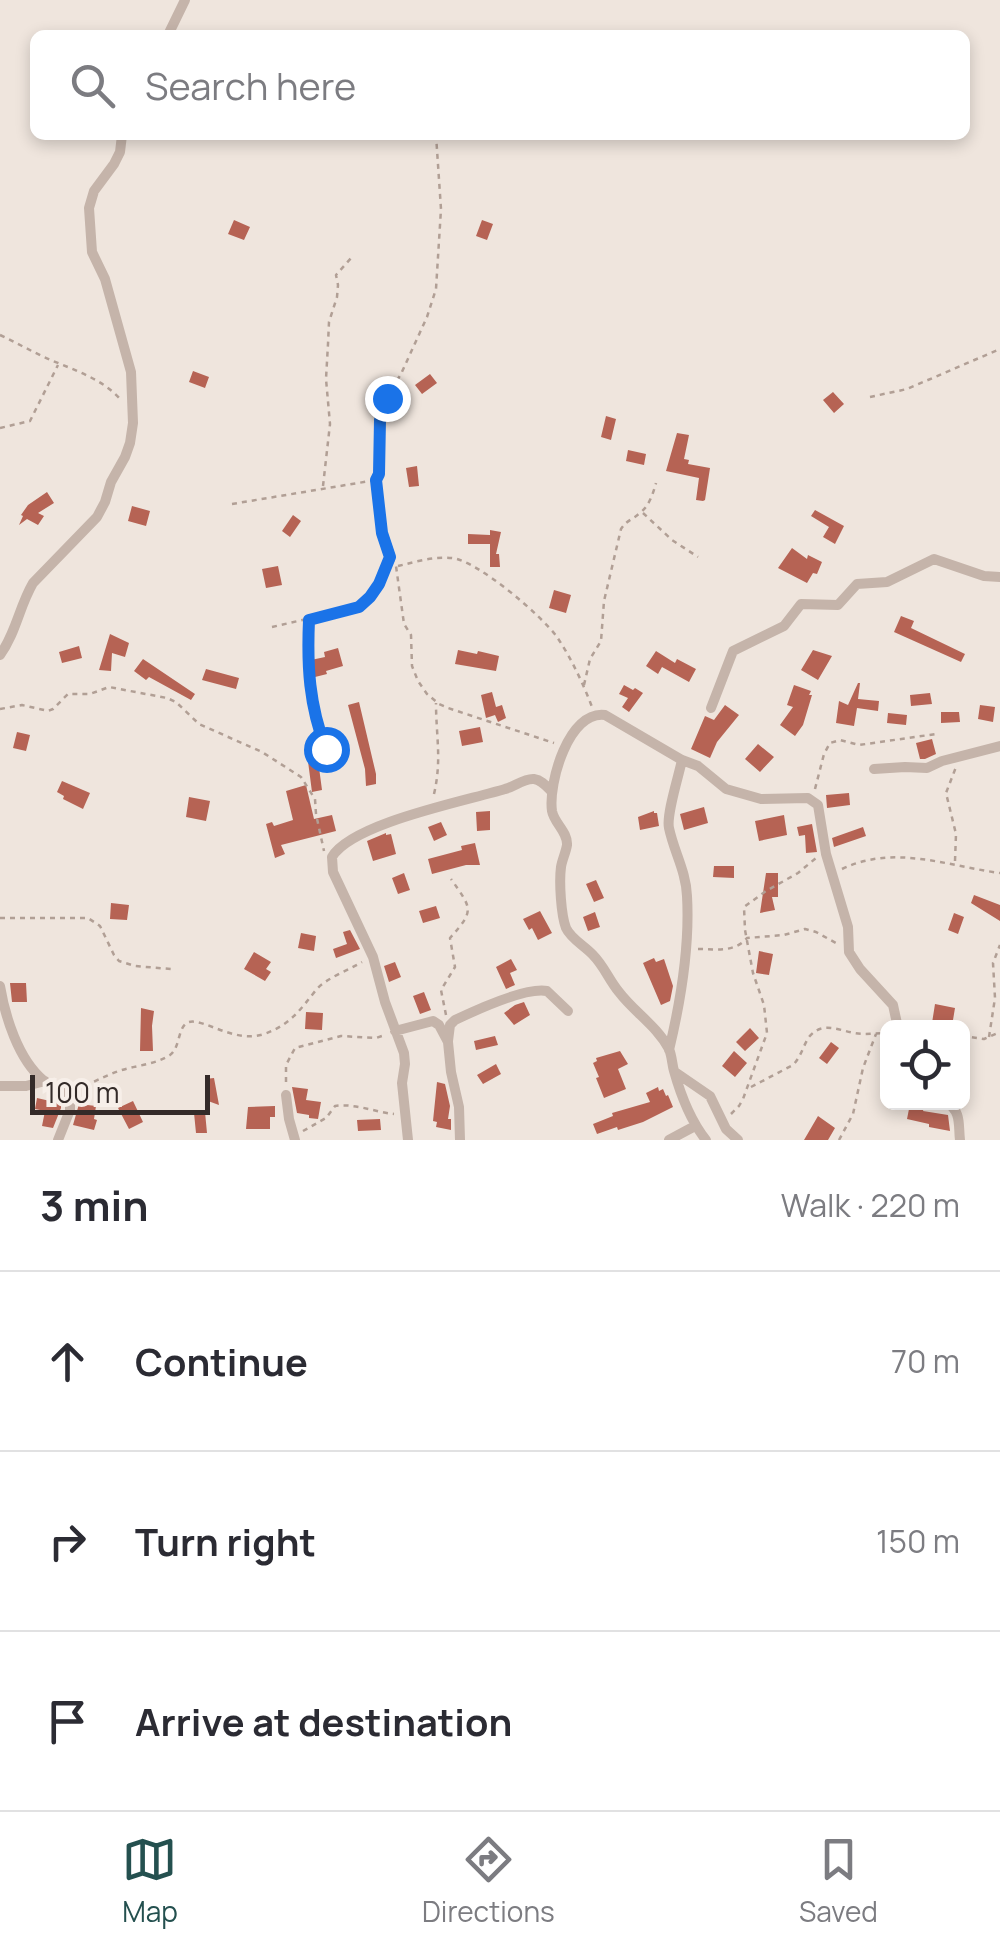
<!DOCTYPE html>
<html lang="en">
<head>
<meta charset="utf-8">
<style>
	:root { --surface:#fff; --page:#f7f7f7; --text:#2b2b33; --muted:#7c7c81; --line:#e1e1e2; --accent:#24504f }
	body { margin:0; font-family:Manrope,sans-serif; background:var(--page); color:var(--text) }
	.controls { position:absolute; right:30px; bottom:30px; display:grid; overflow:hidden; border-radius:15px; box-shadow:0 5px 15px #0003 }
	.controls button { width:90px; height:90px; display:grid; place-items:center; padding:0; border:0; border-bottom:2px solid var(--line); background:var(--surface); color:var(--text); font:50px sans-serif }
	.scale { position:absolute; left:30px; bottom:25px; width:180px; box-sizing:border-box; padding-left:10px; border:5px solid #342b29; border-top:0; font-size:28px; line-height:35px; white-space:nowrap; color:#342b29; -webkit-text-stroke:8px #f7efe9; paint-order:stroke }
	.stop { position:absolute; width:30px; height:30px; margin:-22px; border:8px solid #1a73e8; border-radius:50%; background:#fff }
	.stop.end { background:#1a73e8; border-color:#fff; box-shadow:0 2px 10px #0008 }
	.list { margin:0; padding:0; list-style:none }
	h2 { display:flex; justify-content:space-between; align-items:center; height:130px; margin:0; padding:0 40px; font-size:42px }
	h2 small { font-size:32px; font-weight:400; color:var(--muted) }
	.list li { display:grid; grid-template-columns:65px 1fr auto; gap:30px; align-items:center; box-sizing:border-box; height:180px; padding:0 40px; border-top:2px solid var(--line) }
	.list b { display:block; font-size:38px; white-space:nowrap }
	.list em { font-size:32px; font-style:normal; color:var(--muted) }
	.icon { flex:none; width:55px; height:55px; fill:none; stroke:currentColor; stroke-width:2; stroke-linecap:round; stroke-linejoin:round }
	.map { position:relative; flex:none; width:1000px; height:1140px; overflow:hidden }
	.search { position:absolute; background:var(--surface); box-shadow:0 5px 15px #0003; left:30px; right:30px; top:30px; height:110px; display:flex; align-items:center; gap:25px; box-sizing:border-box; padding:0 35px; border-radius:15px; color:var(--muted); font-size:38px }
	.sheet { height:670px; background:var(--surface) }
	nav { display:flex; justify-content:space-around; align-items:center; box-sizing:border-box; height:140px; border-top:2px solid var(--line); background:var(--surface); font-size:28px; color:var(--muted) }
	nav a { display:grid; justify-items:center; gap:5px }
	nav .on { color:var(--accent) }
	.map>svg:first-child { display:block }
	.building { fill:#b66354 }
	.lines { fill:none; stroke-linecap:round; stroke-linejoin:round }
	.path { stroke:#b19f95; stroke-width:2.5; stroke-dasharray:5 5; stroke-linecap:butt }
	.minor { stroke:#c5b4aa; stroke-width:10 }
	.route { stroke:#1a73e8; stroke-width:12 }
</style>
</head>
<body>
<div class="map">
<svg width="1000" height="1140" viewBox="0 0 1000 1140">
	<rect width="100%" height="100%" fill="#efe5dd"/>
	<path class="building" d="M234,220L250,227L244,240L228,234Z
		M482,220L493,224L487,240L476,236Z
		M193,371L209,377L205,388L189,382Z
		M430,374L437,383L422,394L415,385Z
		M833,392L844,404L834,413L823,400Z
		M606,416L616,419L611,440L601,437Z
		M677,433L689,435L684,459L689,460L688,464L710,468L705,500L703,501L696,500L699,478L666,471Z
		M628,450L646,454L644,465L626,461Z
		M417,466L419,486L409,487L406,468Z
		M47,492L54,503L38,513L44,516L38,525L27,519L19,525L23,516L21,515L28,505Z
		M132,506L150,511L146,526L128,521Z
		M815,510L844,526L835,544L823,537L829,527L811,516Z
		M293,515L301,521L290,537L282,531Z
		M490,530L501,532L496,554H499L500,567H490V544H468V534L490,535Z
		M792,548L807,559L808,555L822,562L817,574L813,573L807,583L778,568Z
		M278,566L282,585L266,588L262,569Z
		M554,590L571,595L566,613L549,608Z
		M901,616L914,621L911,628L965,654L961,662L894,632Z
		M110,634L129,643L125,657L112,653L111,671L99,670Z
		M79,646L82,658L62,663L59,652Z
		M338,648L343,666L326,671L327,674L315,677L311,660L325,657L324,652Z
		M458,650L477,654L478,651L499,656L496,671L455,664Z
		M813,650L832,656L818,680L801,670Z
		M656,651L675,663L677,659L696,669L689,682L662,667L658,674L646,666Z
		M143,659L195,694L191,700L149,677L146,680L134,671Z
		M206,669L239,678L236,689L202,680Z
		M858,683H860L858,699L879,701L878,711L857,708L854,726L836,723L839,701L848,705Z
		M624,685L633,690L635,688L643,693L629,712L622,707L628,698L619,694Z
		M794,685L811,691L809,695H812L803,725L795,736L780,725L793,707L787,705Z
		M492,692L496,707L502,705L506,718L498,722L495,715L486,718L481,695Z
		M930,693L932,704L911,706L910,695Z
		M359,702L376,774V784L366,786L365,769L348,705Z
		M725,705L739,715L717,742L710,758L691,749L705,716L714,720Z
		M980,705L995,707L993,722L978,719Z
		M941,712H959L960,722L941,723Z
		M888,713L907,715L906,725L887,723Z
		M480,727L483,742L462,746L459,731Z
		M17,732L30,735L26,751L13,748Z
		M932,739L936,754L925,759H920L916,743Z
		M758,744L774,757L760,772L745,759Z
		M316,745L322,790L312,792L306,746Z
		M62,781L90,793L83,809L63,799L64,796L57,792Z
		M306,785L314,819L332,815L336,831L281,845L285,854L275,858L266,824L272,822L274,826L293,820L286,791Z
		M849,793L850,805L827,808L826,795Z
		M189,797L210,801L206,821L186,817Z
		M704,807L708,823L684,830L680,814Z
		M490,811V830L477,831L476,812Z
		M654,811V813H657L659,826L640,830L638,817Z
		M784,815L787,835L759,841L755,821Z
		M441,822L447,835L434,841L428,827Z
		M812,824L817,852L806,853L805,835L799,836L797,827Z
		M863,827L866,836L834,847L832,838Z
		M386,833V835L391,834L396,854L373,861L367,841Z
		M475,843L480,865H466L432,874L428,859L462,850L461,846Z
		M714,866H734V878L713,877Z
		M404,873L410,890L398,894L392,878Z
		M766,873H778V897H772L775,910L760,913Z
		M596,880L604,898L594,902L586,884Z
		M974,895L1000,905V921L971,903Z
		M111,903L129,905L127,920L110,919Z
		M436,906L440,918L423,923L419,911Z
		M540,911L552,933L538,940L532,928L529,930L523,919Z
		M595,912L600,927L588,931L583,917Z
		M954,913L964,917L958,934L948,930Z
		M350,930L360,949L336,958L333,949L347,944L343,932Z
		M301,933L316,936L314,951L298,948Z
		M759,951L773,954L769,975L756,973Z
		M254,952L271,962L266,969L271,972L265,981L244,969Z
		M654,958L656,962L664,959L673,986L670,1001L661,1005L643,963Z
		M511,959L517,970L510,973L515,985L506,989L496,967Z
		M395,962L401,977L389,982L384,966Z
		M10,983H26L27,1002H12Z
		M424,992L431,1010L420,1014L413,996Z
		M524,1002L530,1015L514,1025L504,1013L515,1005Z
		M935,1004L955,1008L952,1026L932,1023Z
		M141,1008L154,1011L152,1026L153,1051H140Z
		M306,1012L323,1013L322,1030L305,1029Z
		M750,1028L759,1038L745,1051L736,1042Z
		M495,1036L498,1045L476,1050L474,1041Z
		M831,1042L839,1048L827,1064L819,1058Z
		M620,1051L628,1064L618,1069L626,1089L604,1098L596,1078L599,1077L593,1063L597,1061L596,1058Z
		M734,1051L747,1063L735,1077L722,1066Z
		M496,1064L501,1074L483,1084L477,1075Z
		M214,1078L219,1105L208,1101L205,1079Z
		M437,1082L445,1084L450,1106L448,1119H451V1130L436,1127L437,1122L433,1121Z
		M292,1087L308,1089L306,1100L321,1102L318,1119L309,1118V1115L297,1113Z
		M658,1087L659,1091L663,1089L666,1096L668,1095L673,1107L643,1122L618,1130L617,1127L597,1134L593,1124L613,1116L612,1113L650,1102L646,1093Z
		M37,1098L50,1101L51,1098L61,1102V1108L53,1128L42,1126L45,1111L35,1109Z
		M133,1101L143,1122L129,1129L118,1108Z
		M79,1104L96,1106L94,1119L97,1120L94,1130L73,1125Z
		M275,1106V1117H270V1129H246L248,1107Z
		M914,1106L924,1108L923,1111L948,1115L950,1131L929,1127V1124L907,1119L909,1109L913,1110Z
		M205,1112L207,1133H196L194,1113Z
		M818,1116L835,1128L828,1140H804Z
		M380,1119L381,1130L358,1131L357,1120Z"/>
	<g class="lines">
		<path class="path" d="M0,335C15,342 29,350 44,357C70,369 101,377 121,400
			M870,397L907,389L1000,349
			M0,428L30,421L58,365
			M376,480L382,533L390,557L396,566L404,624L411,635L412,666L418,681L427,694L439,704L448,708L554,743
			M323,486L330,424L326,379L328,344L329,322L337,297L338,285L336,275L352,257
			M232,504L376,480L379,473L380,420L387,397L401,374L427,317L436,289L441,209L436,135
			M643,513L672,540L698,557
			M398,566C415,562 434,556 452,558C478,561 541,615 557,637C571,658 583,683 592,707
			M309,621C307,667 310,706 326,749
			M272,627L359,607C375,593 381,578 389,558
			M584,685L590,659L601,641L604,601L621,529C627,520 632,520 640,513C649,506 653,494 656,483
			M0,709L22,705L48,711L53,709L68,694H90L109,687L167,698L176,702L199,724L262,752L301,777L315,799L316,814L324,851
			M815,789L824,754L830,743L840,740L859,745L936,734
			M434,794C442,760 436,736 436,703
			M955,861L956,834L946,793L956,767
			M842,869C894,844 947,866 1000,873
			M0,918H88L100,926L114,955L119,961L135,966L171,969
			M698,949C716,949 734,953 747,938L784,935L805,929L816,932L836,943
			M446,1015L441,990L455,967L450,938C475,910 472,909 451,879
			M962,1036L984,1039L1000,1032
			M989,1037L995,998L993,963L1000,945
			M286,1082V1065L295,1048L341,1036L376,1038L385,1035
			M751,1087L793,1065C801,1057 803,1046 809,1037C822,1021 838,1030 854,1033C864,1035 875,1033 886,1033
			M76,1090C90,1084 104,1076 119,1071C136,1065 155,1065 170,1055C181,1047 177,1026 189,1022C204,1018 235,1044 264,1034C290,1025 300,1010 316,990C326,978 349,970 362,962
			M731,1114L739,1106L743,1099L767,1033L764,1005L753,973L745,930L744,907L766,891L798,873L816,858
			M303,1131L326,1118L335,1106C354,1103 375,1112 394,1114
			M839,1140L853,1114L863,1068L876,1034"/>
		<path class="minor" d="M168,35L185,0
			M0,655C16,633 19,607 33,583L97,517L105,502L111,482L125,457L130,443L133,423L131,372L105,279L92,252L89,208L94,191L114,164L120,152L122,135
			M711,708L733,651L784,626L801,604L838,605L857,584L887,582L934,559L984,576L1000,577
			M874,769L905,767L927,768L942,761L1000,746
			M0,986C5,1016 18,1059 43,1080C52,1087 62,1090 70,1098V1110L58,1140
			M395,1031L433,1021L439,1025L448,1042L451,1072L459,1107L460,1140
			M448,1041L450,1025L455,1020C476,1010 526,987 547,991L568,1011
			M669,1050C681,1000 690,948 687,896C686,871 674,852 669,828C666,815 679,775 682,760
			M675,1072L710,1096L726,1129L738,1140
			M0,1086H26L45,1081
			M286,1095L289,1119L295,1140
			M946,1102C962,1112 958,1124 960,1140
			M408,1140L402,1083L405,1064L404,1053L385,1002L373,957L333,872L332,857C352,823 466,801 505,789C514,787 524,778 534,779C542,780 547,787 552,792
			M669,1140L695,1126
			M706,1140C690,1120 681,1096 674,1071C672,1064 672,1056 669,1049C657,1026 634,1012 619,992C609,980 604,966 593,955C585,946 571,939 566,928C561,915 559,882 561,867C562,860 566,852 567,845C568,832 554,823 552,811C548,783 569,710 605,715L682,760L698,766L726,789L761,799L808,798L818,805L826,854L848,927L849,952L860,969L893,1005L898,1028"/>
	</g>
	<g class="lines">
		<path class="route" d="M326,749C309,705 307,666 309,620L359,607L370,597L379,584L390,557L382,533L376,480L379,474L380,420L387,398"/>
	</g>
</svg>
<div class="controls">
<button><svg class="icon" aria-label="locate" viewBox="0 0 24 24"><circle cx="12" cy="12" r="6"/><path d="M12 2v4M12 18v4M2 12h4M18 12h4"/></svg></button>
</div>
<div class="scale">100 m</div>
<div class="stop" style="left:326px;top:749px"></div>
<div class="stop end" style="left:387px;top:398px"></div>
<div class="search"><svg class="icon" aria-label="search" viewBox="0 0 24 24"><circle cx="10" cy="10" r="6"/><path d="M15 15l6 6"/></svg>Search here</div>
</div>
<section class="sheet">
<h2>3 min<small>Walk · 220 m</small></h2>
<ul class="list">
<li><svg class="icon" aria-label="ahead" viewBox="0 0 24 24"><path d="M12 20V5M6 11l6-6 6 6"/></svg><div><b>Continue</b></div><em>70 m</em></li>
<li><svg class="icon" aria-label="right" viewBox="0 0 24 24"><path d="M7 20v-9h11M14 6l5 5-5 5"/></svg><div><b>Turn right</b></div><em>150 m</em></li>
<li><svg class="icon" aria-label="arrive" viewBox="0 0 24 24"><path d="M6 21V4h12l-3 4 3 4H6"/></svg><div><b>Arrive at destination</b></div></li>
</ul>
</section>
<nav>
<a class="on"><svg class="icon" aria-label="map" viewBox="0 0 24 24"><path d="M3 6l6-2 6 2 6-2v14l-6 2-6-2-6 2zM9 4v14M15 6v14"/></svg>Map</a>
<a><svg class="icon" aria-label="directions" viewBox="0 0 24 24"><path d="M12 3l9 9-9 9-9-9zM9 14v-3h6M13 9l2 2-2 2"/></svg>Directions</a>
<a><svg class="icon" aria-label="saved" viewBox="0 0 24 24"><path d="M7 4h10v16l-5-4-5 4z"/></svg>Saved</a>
</nav>
</body>
</html>
